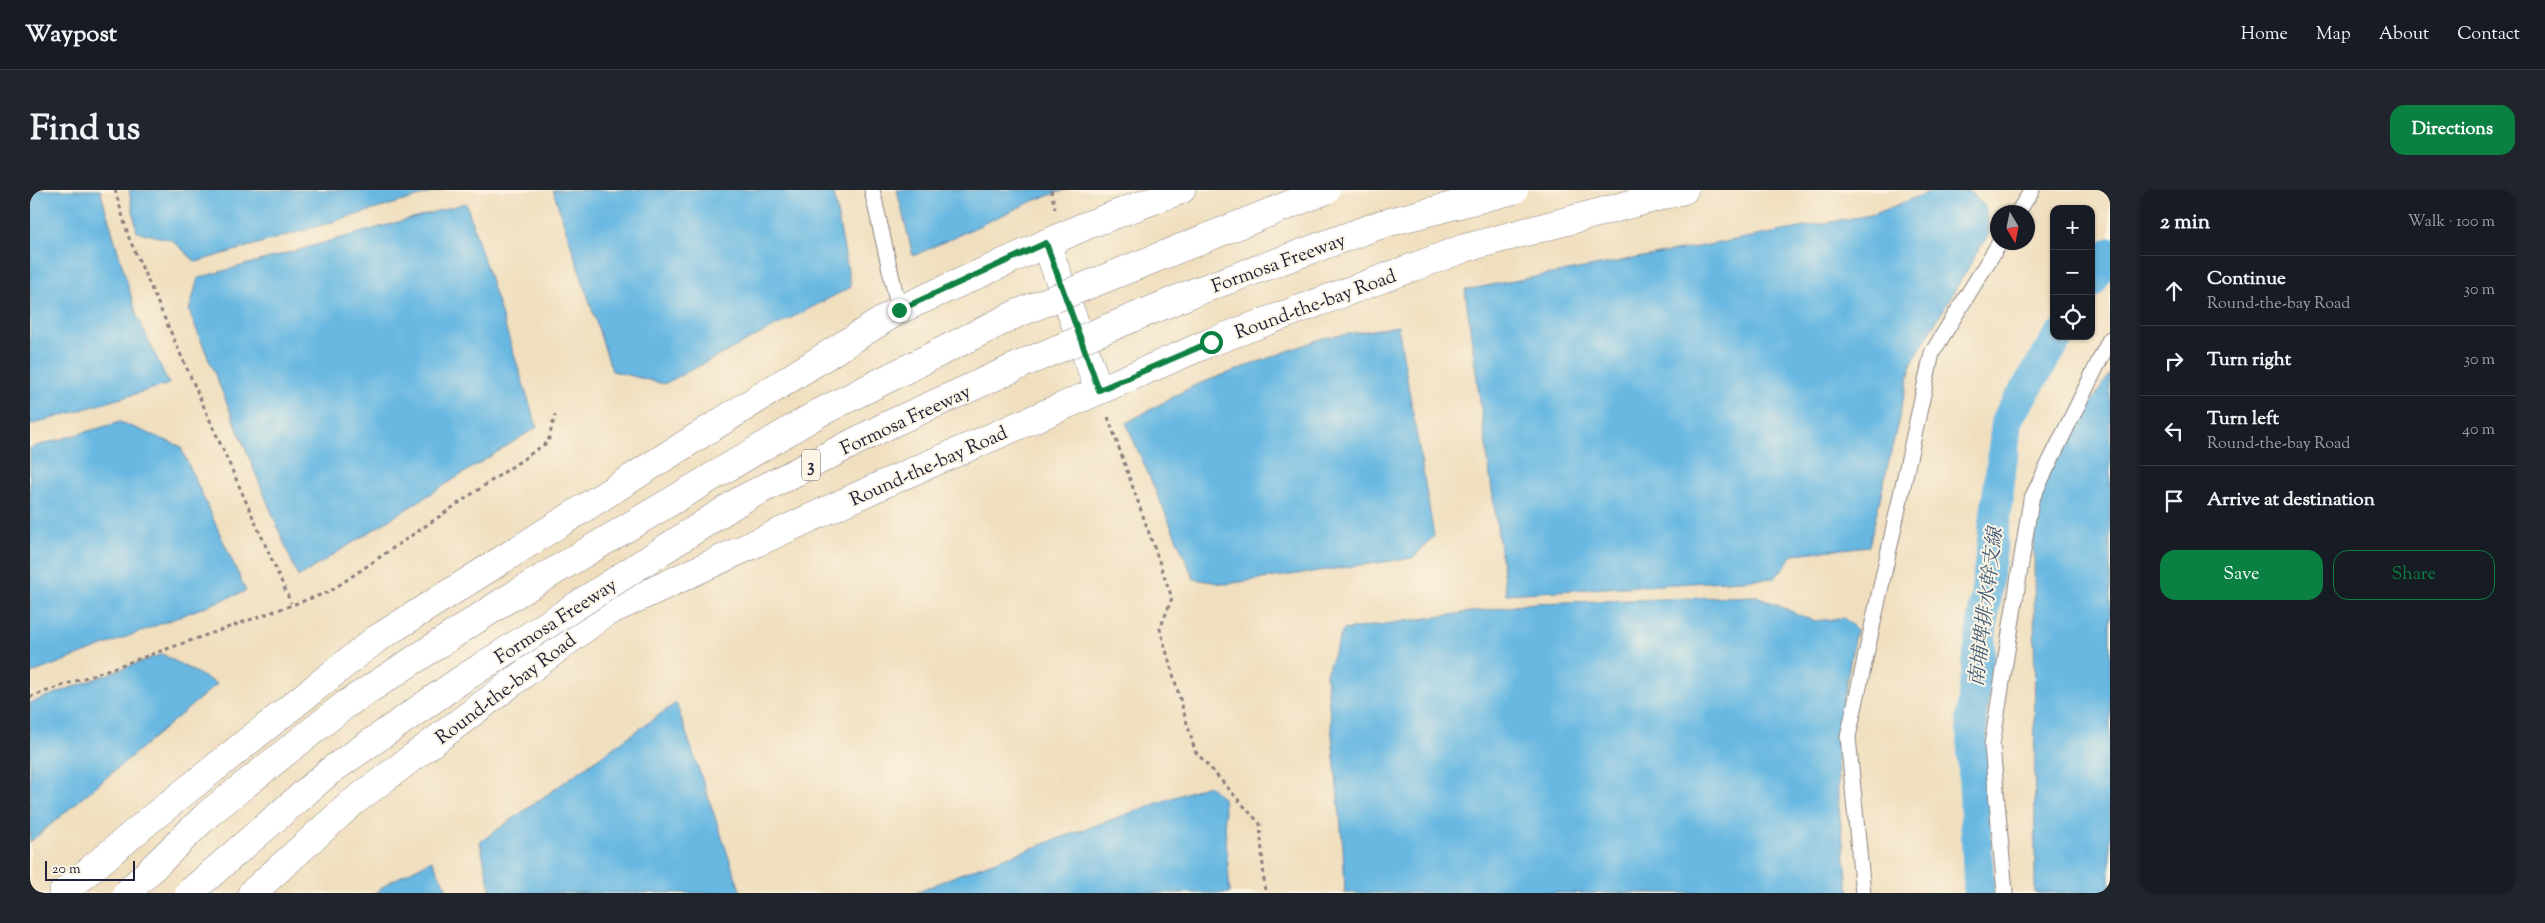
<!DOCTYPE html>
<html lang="en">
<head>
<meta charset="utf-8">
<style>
	:root { --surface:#171b24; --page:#20242c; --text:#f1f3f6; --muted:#9ea1a6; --line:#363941; --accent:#0b8043 }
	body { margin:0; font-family:"Sorts Mill Goudy","Noto Serif TC",serif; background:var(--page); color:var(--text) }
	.controls { position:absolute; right:15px; top:15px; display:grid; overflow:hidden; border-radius:10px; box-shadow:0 1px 4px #0004 }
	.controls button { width:45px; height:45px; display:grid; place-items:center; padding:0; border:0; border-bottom:1px solid var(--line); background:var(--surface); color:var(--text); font:25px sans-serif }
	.compass { position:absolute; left:1960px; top:15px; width:45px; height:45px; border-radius:50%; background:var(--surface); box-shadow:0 1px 4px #0004; rotate:170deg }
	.scale { position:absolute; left:15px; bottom:12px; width:90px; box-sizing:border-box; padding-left:5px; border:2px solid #22223b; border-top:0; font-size:14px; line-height:18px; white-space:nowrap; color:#22223b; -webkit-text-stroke:4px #fcf5e5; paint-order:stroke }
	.stop { position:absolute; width:15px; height:15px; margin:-11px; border:4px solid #0b8043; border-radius:50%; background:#fff }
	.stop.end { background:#0b8043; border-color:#fff; box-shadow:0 1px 5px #0008 }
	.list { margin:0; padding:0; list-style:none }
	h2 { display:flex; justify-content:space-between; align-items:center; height:65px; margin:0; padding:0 20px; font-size:21px }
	h2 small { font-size:16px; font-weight:400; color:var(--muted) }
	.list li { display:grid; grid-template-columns:32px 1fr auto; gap:15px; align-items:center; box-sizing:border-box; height:70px; padding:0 20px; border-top:1px solid var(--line) }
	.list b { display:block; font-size:19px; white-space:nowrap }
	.list p { margin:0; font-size:16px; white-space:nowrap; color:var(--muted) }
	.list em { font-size:16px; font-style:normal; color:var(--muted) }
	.actions { display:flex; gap:10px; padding:15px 20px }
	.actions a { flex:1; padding:11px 0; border:1px solid var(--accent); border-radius:15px; text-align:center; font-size:18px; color:var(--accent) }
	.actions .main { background:var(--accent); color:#fff }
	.icon { flex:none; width:28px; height:28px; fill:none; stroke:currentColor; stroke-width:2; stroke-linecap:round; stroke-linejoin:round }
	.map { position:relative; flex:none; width:2080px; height:703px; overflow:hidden; border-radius:15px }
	header { display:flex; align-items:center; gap:30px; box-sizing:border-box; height:70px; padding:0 25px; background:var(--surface); border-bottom:1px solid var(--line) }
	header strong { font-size:24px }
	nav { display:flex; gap:28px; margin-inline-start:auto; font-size:18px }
	.intro { display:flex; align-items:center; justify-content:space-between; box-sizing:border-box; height:120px; padding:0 30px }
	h1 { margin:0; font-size:35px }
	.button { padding:12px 22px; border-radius:15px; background:var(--accent); color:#fff; font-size:18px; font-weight:700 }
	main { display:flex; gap:30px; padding:0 30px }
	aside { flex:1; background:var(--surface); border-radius:15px; box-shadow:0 1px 4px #0004 }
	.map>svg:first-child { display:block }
	.water { fill:#67b8e2; stroke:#446d8e }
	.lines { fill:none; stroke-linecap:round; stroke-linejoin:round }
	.canal { stroke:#67b8e2; stroke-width:31 }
	.lane-casing { stroke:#89807d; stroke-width:17 }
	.secondary-casing { stroke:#89807d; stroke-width:29 }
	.path { stroke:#89807d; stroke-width:3; stroke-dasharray:4 4; stroke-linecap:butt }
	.lane { stroke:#fff; stroke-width:15 }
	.secondary { stroke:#fff; stroke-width:28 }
	.highway-bridge-casing { stroke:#89807d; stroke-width:29; stroke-linecap:butt }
	.highway-bridge { stroke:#fff; stroke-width:28 }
	.route { stroke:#0b8043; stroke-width:6 }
	.labels { text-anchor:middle; stroke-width:4; stroke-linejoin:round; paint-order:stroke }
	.shield { fill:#fcf5e5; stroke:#63616e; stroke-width:1 }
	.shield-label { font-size:18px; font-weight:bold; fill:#22223b }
	.street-label { font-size:19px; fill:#22223b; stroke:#fcf5e5 }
	.water-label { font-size:20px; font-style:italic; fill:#3a5675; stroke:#fcf5e5 }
</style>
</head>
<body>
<header>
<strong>Waypost</strong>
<nav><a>Home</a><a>Map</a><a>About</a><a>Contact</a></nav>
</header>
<div class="intro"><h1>Find us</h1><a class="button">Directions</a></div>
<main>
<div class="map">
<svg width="2080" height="703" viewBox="0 0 2080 703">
	<rect width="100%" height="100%" fill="#fcf5e5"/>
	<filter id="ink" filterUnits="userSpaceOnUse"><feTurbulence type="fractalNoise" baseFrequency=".02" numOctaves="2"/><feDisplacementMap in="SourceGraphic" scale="10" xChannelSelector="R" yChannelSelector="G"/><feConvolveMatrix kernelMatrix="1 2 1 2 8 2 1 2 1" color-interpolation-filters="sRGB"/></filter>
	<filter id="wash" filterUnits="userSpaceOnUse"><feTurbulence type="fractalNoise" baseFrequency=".0096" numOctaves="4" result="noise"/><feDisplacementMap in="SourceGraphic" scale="20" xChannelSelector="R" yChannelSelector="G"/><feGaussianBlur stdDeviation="1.12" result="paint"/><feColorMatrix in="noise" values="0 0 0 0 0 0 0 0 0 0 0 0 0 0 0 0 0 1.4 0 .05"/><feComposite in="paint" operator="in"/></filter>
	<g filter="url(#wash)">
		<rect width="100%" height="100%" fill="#f0dfbf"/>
		<path class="water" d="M0,0H70L107,126L139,194L0,235Z
			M99,0H411L166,72L142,50L107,42Z
			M523,0H803L821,97L634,194L582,181Z
			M867,0H1035L1003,11L883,66Z
			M1901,1H1938L1955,16L1959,43L1882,172L1839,356L1764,364L1745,388L1476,404L1435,100L1845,24Z
			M436,13L507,237L268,387L159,121L168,88Z
			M1368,136L1404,346L1383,368L1195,394L1164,389L1096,233L1163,196L1293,148Z
			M2080,184V703H2005L2004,299Z
			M90,232L150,256L216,401L0,484V258Z
			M1727,406L1783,431L1814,428L1826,439L1807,544L1808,610L1819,703H1315L1313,658L1296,483L1313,440L1505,413Z
			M132,464L187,494L0,652V513Z
			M646,513L711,703H461L450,652Z
			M1178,595L1193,608L1200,703H886L927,685Z
			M402,670L419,703H345L358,693Z"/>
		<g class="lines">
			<path class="canal" d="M2061,93L2080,63
				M1949,703L1941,528L1977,229L2029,146"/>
		</g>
	</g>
	<g filter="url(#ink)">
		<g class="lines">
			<defs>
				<path id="lane" d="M842,0L869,120
					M1988,22L2002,0
					M1833,703L1818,547L1902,163L1970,52
					M1975,703L1962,555L2001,310L2080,149"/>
				<path id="secondary" d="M1016,53L1069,200
					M33,703L117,632L345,450L627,272L869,120L1055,36L1151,0
					M222,703L322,613L575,423L856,293L1181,152L1435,58L1654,0"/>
			</defs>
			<use href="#lane" class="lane-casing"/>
			<use href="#secondary" class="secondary-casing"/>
			<path class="path" d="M85,0L99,48L261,413
				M1021,0L1025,19
				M1078,227L1142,408L1130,439L1165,561L1230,634L1235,703
				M0,507L299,402L518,252L525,225"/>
			<use href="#lane" class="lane"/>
			<use href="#secondary" class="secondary"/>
			<defs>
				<path id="highway-bridge" d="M97,703L178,624L315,515L476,410L789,223L986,124L1296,0
					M159,703L300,581L431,490L711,310L858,235L999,171L1165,102L1352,34L1484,0"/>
			</defs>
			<use href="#highway-bridge" class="highway-bridge-casing"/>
			<use href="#highway-bridge" class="highway-bridge"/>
		</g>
	</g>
	<g class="lines" filter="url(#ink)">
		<path class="route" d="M869,120L1016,53L1069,200L1181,152"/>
	</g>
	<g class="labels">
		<rect class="shield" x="772" y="259.5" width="18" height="31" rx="4"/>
		<g class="shield-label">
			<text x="781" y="281">3</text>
		</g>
		<g class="street-label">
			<text transform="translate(1248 72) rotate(-20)" y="7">Formosa Freeway</text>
			<text transform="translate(1285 113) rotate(-20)" y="7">Round-the-bay Road</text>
			<text transform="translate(875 229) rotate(-25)" y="7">Formosa Freeway</text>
			<text transform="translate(898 275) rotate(-24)" y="7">Round-the-bay Road</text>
			<text transform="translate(525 430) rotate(-33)" y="7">Formosa Freeway</text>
			<text transform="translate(475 498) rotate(-37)" y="7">Round-the-bay Road</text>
		</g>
		<g class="water-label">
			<text transform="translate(1955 417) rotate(-83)" y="7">南埔埤排水幹支線</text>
		</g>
	</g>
</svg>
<div class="controls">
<button>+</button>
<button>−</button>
<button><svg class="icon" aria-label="locate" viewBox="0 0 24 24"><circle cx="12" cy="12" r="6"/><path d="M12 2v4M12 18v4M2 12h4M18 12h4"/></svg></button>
</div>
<svg class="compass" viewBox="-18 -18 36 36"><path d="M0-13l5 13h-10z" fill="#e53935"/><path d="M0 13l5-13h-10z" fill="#9ea1a6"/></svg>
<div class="scale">20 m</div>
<div class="stop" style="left:1181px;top:152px"></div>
<div class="stop end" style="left:869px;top:120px"></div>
</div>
<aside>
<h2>2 min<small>Walk · 100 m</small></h2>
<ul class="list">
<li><svg class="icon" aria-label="ahead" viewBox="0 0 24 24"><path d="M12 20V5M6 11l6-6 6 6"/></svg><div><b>Continue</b><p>Round-the-bay Road</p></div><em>30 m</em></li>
<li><svg class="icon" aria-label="right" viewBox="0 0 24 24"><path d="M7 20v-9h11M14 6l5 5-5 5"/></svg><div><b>Turn right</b></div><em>30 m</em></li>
<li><svg class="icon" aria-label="left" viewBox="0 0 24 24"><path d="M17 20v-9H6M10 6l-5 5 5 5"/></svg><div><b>Turn left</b><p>Round-the-bay Road</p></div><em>40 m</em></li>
<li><svg class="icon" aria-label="arrive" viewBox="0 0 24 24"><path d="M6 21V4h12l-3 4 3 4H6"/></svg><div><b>Arrive at destination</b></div></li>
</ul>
<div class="actions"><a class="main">Save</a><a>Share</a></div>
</aside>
</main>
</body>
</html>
